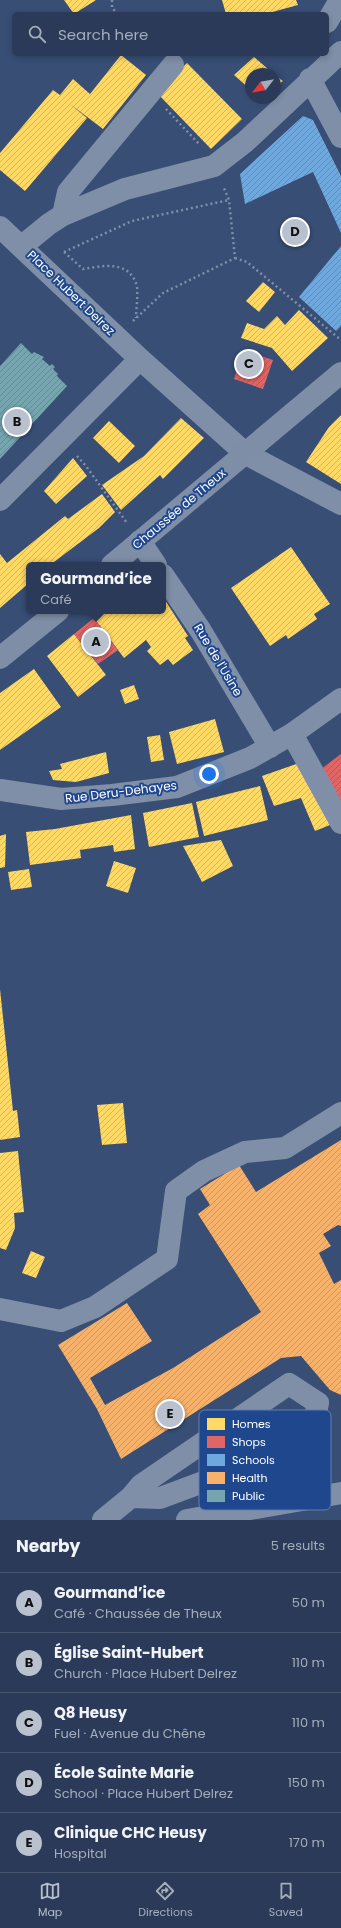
<!DOCTYPE html>
<html lang="en">
<head>
<meta charset="utf-8">
<style>
	:root { --surface:#2a3a58; --page:#364561; --text:#f1f3f6; --muted:#a5adba; --line:#46546e; --accent:#b9c1cf }
	body { margin:0; font-family:Poppins,sans-serif; background:var(--page); color:var(--text) }
	.compass { position:absolute; left:245px; top:68px; width:36px; height:36px; border-radius:50%; background:var(--surface); box-shadow:0 2px 6px #0003; rotate:239deg }
	.you { position:absolute; left:209px; top:774px; width:14px; height:14px; margin:-10px; border:3px solid #fff; border-radius:50%; background:#1a73e8; box-shadow:0 0 0 6px #1a73e833 }
	.badge { display:grid; place-items:center; width:26px; height:26px; border-radius:50%; background:var(--accent); color:#111; font-size:13px; font-weight:700 }
	.pin { position:absolute; translate:-50% -50%; border:2px solid #fff; box-shadow:0 1px 4px #0006 }
	.popup { position:absolute; left:26px; top:562px; width:140px; height:52px; box-sizing:border-box; display:grid; place-content:center; border-radius:6px; background:var(--surface); filter:drop-shadow(0 1px 3px #0005); font-size:13px; white-space:nowrap; color:var(--muted) }
	.popup b { font-size:15px; color:var(--text) }
	.popup::after { content:''; position:absolute; left:50%; top:100%; margin-left:-8px; border:8px solid transparent; border-top-color:var(--surface) }
	.list { margin:0; padding:0; list-style:none }
	h2 { display:flex; justify-content:space-between; align-items:center; height:52px; margin:0; padding:0 16px; font-size:17px }
	h2 small { font-size:13px; font-weight:400; color:var(--muted) }
	.list li { display:grid; grid-template-columns:26px 1fr auto; gap:12px; align-items:center; box-sizing:border-box; height:60px; padding:0 16px; border-top:1px solid var(--line) }
	.list b { display:block; font-size:15px; white-space:nowrap }
	.list p { margin:0; font-size:13px; white-space:nowrap; color:var(--muted) }
	.list em { font-size:13px; font-style:normal; color:var(--muted) }
	.icon { flex:none; width:22px; height:22px; fill:none; stroke:currentColor; stroke-width:2; stroke-linecap:round; stroke-linejoin:round }
	.map { position:relative; flex:none; width:341px; height:1520px; overflow:hidden }
	.search { position:absolute; background:var(--surface); box-shadow:0 2px 6px #0003; left:12px; right:12px; top:12px; height:44px; display:flex; align-items:center; gap:10px; box-sizing:border-box; padding:0 14px; border-radius:6px; color:var(--muted); font-size:15px }
	.sheet { height:352px; background:var(--surface) }
	nav { display:flex; justify-content:space-around; align-items:center; box-sizing:border-box; height:56px; border-top:1px solid var(--line); background:var(--surface); font-size:11px; color:var(--muted) }
	nav a { display:grid; justify-items:center; gap:2px }
	nav .on { color:var(--accent) }
	.map>svg:first-child { display:block }
	.homes { fill:url(#homes-hatch) }
	.shops { fill:url(#shops-hatch) }
	.schools { fill:url(#schools-hatch) }
	.health { fill:url(#health-hatch) }
	.public { fill:url(#public-hatch) }
	.lines { fill:none; stroke-linecap:round; stroke-linejoin:round }
	.path { stroke:#7f8fa8; stroke-width:2.5; stroke-dasharray:2 3; stroke-linecap:butt }
	.minor { stroke:#7f8fa8; stroke-width:22 }
	.major { stroke:#7f8ea7; stroke-width:22 }
	.labels { text-anchor:middle; stroke-width:4; stroke-linejoin:round; paint-order:stroke }
	.street-label { font-size:12px; fill:#fff; stroke:#1f478e }
	.key { fill:#1f478e; stroke:#627eb0; stroke-width:1 }
	.key-label { font-size:11px; fill:#fff }
</style>
</head>
<body>
<div class="map">
<svg width="341" height="1520" viewBox="0 0 341 1520">
	<defs>
		<pattern id="homes-hatch" width="6" height="6" patternUnits="userSpaceOnUse"><rect width="6" height="6" fill="#ffd966"/><path d="M-1 1l2-2M0 6l6-6M5 7l2-2" fill="none" stroke="#d2b660"/></pattern>
		<pattern id="shops-hatch" width="6" height="6" patternUnits="userSpaceOnUse"><rect width="6" height="6" fill="#e06666"/><path d="M-1 1l2-2M0 6l6-6M5 7l2-2" fill="none" stroke="#ac5d5d"/></pattern>
		<pattern id="schools-hatch" width="6" height="6" patternUnits="userSpaceOnUse"><rect width="6" height="6" fill="#6fa8dc"/><path d="M-1 1l2-2M0 6l6-6M5 7l2-2" fill="none" stroke="#648cb1"/></pattern>
		<pattern id="health-hatch" width="6" height="6" patternUnits="userSpaceOnUse"><rect width="6" height="6" fill="#f6b26b"/><path d="M-1 1l2-2M0 6l6-6M5 7l2-2" fill="none" stroke="#cc9863"/></pattern>
		<pattern id="public-hatch" width="6" height="6" patternUnits="userSpaceOnUse"><rect width="6" height="6" fill="#76a5af"/><path d="M-1 1l2-2M0 6l6-6M5 7l2-2" fill="none" stroke="#698a91"/></pattern>
	</defs>
	<rect width="100%" height="100%" fill="#384e75"/>
	<path class="homes" d="M64,0H96L74,14Z
		M222,0H296L298,5L265,14H226Z
		M121,55L146,75L103,129L70,104L87,118L25,191L0,170V153L53,90L60,95L73,79L90,94Z
		M254,57L274,74H251V90L234,75Z
		M187,63L242,119L211,149L157,93Z
		M275,75L283,81L275,87Z
		M263,282L275,292L259,312L246,301Z
		M299,310L328,338L292,371L272,348L241,338L247,323L264,329L277,316L285,325Z
		M341,415V484L306,462L329,427Z
		M181,418L204,438L163,479L160,475L121,510L102,485L144,456Z
		M109,421L135,446L119,463L93,438Z
		M73,458L87,476L56,504L44,491Z
		M102,494L115,512L99,528L50,565H29V583L0,608V554L7,563L65,516L68,519Z
		M291,547L330,604L314,614L317,619L288,639L286,635L270,646L231,588Z
		M163,597L188,636L185,638L193,650L173,665L168,659L160,665L147,651L151,647L146,640L124,658L94,618L103,611H163Z
		M74,634L106,675L78,697L47,656Z
		M34,669L61,707L0,750V693Z
		M134,685L139,699L125,704L120,690Z
		M215,719L224,752L177,764L169,732Z
		M160,735L164,760L151,762L147,737Z
		M106,752L109,773L76,782L53,780L49,771L62,769L60,764Z
		M302,762L330,825L315,831L301,798L274,806L262,776Z
		M260,786L268,820L204,836L196,802Z
		M192,803L199,837L149,847L143,813Z
		M131,815L135,849L114,852L113,845L80,850L81,858L30,865L26,832L55,829Z
		M6,834L5,867L0,868V836Z
		M221,840L233,866L202,882L183,846Z
		M114,861L136,868L128,893L106,886Z
		M29,869L32,887L11,890L8,872Z
		M0,989L13,1111L17,1110L20,1137L0,1140Z
		M123,1103L127,1143L102,1145L97,1105Z
		M18,1151L24,1212L14,1213L15,1228L6,1250L0,1248V1153Z
		M31,1251L45,1257L36,1278L22,1273Z"/>
	<path class="shops" d="M243,350L273,360L263,389L234,379Z
		M94,618L118,650L98,664L74,634Z
		M341,754V805L321,769Z"/>
	<path class="schools" d="M303,116L313,120L341,176V233L313,172L245,204L240,174Z
		M341,246V326L336,331L299,297Z"/>
	<path class="health" d="M341,1140V1226L338,1225L323,1234L331,1246L319,1253L334,1284L341,1280V1395L330,1390L301,1356L281,1358L121,1459L97,1409L58,1345L127,1303L152,1341L90,1378L105,1405L173,1368L261,1312L198,1214L210,1205L200,1189L239,1165L256,1192Z"/>
	<path class="public" d="M21,343L32,354L34,352L44,357L42,359L50,366L52,364L55,367L53,369L58,374L57,376L67,386L0,459V366Z"/>
	<g class="lines">
		<path class="path" d="M112,0V8L118,14
			M166,109L200,145
			M64,252L132,221L229,200
			M64,252L83,269C102,266 127,260 136,283C139,290 136,310 136,318
			M235,258L247,262L341,340
			M133,321L163,293L235,258L229,200L224,188
			M77,456L86,466L127,523"/>
		<path class="minor" d="M327,22L340,0
			M310,79L341,137
			M63,215L68,192L173,65
			M0,227L140,359L246,454L341,504
			M22,246L49,224L63,215L125,189L214,166L245,142L341,52
			M0,500L140,359
			M140,541L156,565
			M163,575L201,631L270,747
			M292,734L341,823
			M0,790L61,799L112,795L177,787L250,758L292,734L341,699
			M0,1309L61,1321L95,1307L167,1259L176,1191L204,1171L245,1152L285,1148L341,1113
			M103,1520L131,1497L141,1485L289,1384L318,1403L312,1431L257,1462L160,1498L131,1497
			M187,1520L341,1493"/>
		<path class="major" d="M112,565L341,373
			M0,658L58,611"/>
	</g>
	<g class="labels">
		<g class="street-label">
			<text transform="translate(71 293) rotate(44)" y="4">Place Hubert Delrez</text>
			<text transform="translate(179 509) rotate(-40)" y="4">Chaussée de Theux</text>
			<text transform="translate(218 660) rotate(59)" y="4">Rue de l'Usine</text>
			<text transform="translate(121 792) rotate(-7)" y="4">Rue Deru-Dehayes</text>
		</g>
	</g>
	<rect x="199" y="1410" width="132" height="100" rx="6" class="key"/>
	<rect x="207" y="1418" width="18" height="12" fill="#ffd966"/>
	<rect x="207" y="1436" width="18" height="12" fill="#e06666"/>
	<rect x="207" y="1454" width="18" height="12" fill="#6fa8dc"/>
	<rect x="207" y="1472" width="18" height="12" fill="#f6b26b"/>
	<rect x="207" y="1490" width="18" height="12" fill="#76a5af"/>
	<g class="key-label">
		<text x="232" y="1428">Homes</text>
		<text x="232" y="1446">Shops</text>
		<text x="232" y="1464">Schools</text>
		<text x="232" y="1482">Health</text>
		<text x="232" y="1500">Public</text>
	</g>
</svg>
<svg class="compass" viewBox="-18 -18 36 36"><path d="M0-13l5 13h-10z" fill="#e53935"/><path d="M0 13l5-13h-10z" fill="#a5adba"/></svg>
<div class="you"></div>
<div class="pin badge" style="left:96px;top:642px">A</div>
<div class="popup"><b>Gourmand’ice</b>Café</div>
<div class="pin badge" style="left:17px;top:422px">B</div>
<div class="pin badge" style="left:249px;top:364px">C</div>
<div class="pin badge" style="left:295px;top:232px">D</div>
<div class="pin badge" style="left:170px;top:1414px">E</div>
<div class="search"><svg class="icon" aria-label="search" viewBox="0 0 24 24"><circle cx="10" cy="10" r="6"/><path d="M15 15l6 6"/></svg>Search here</div>
</div>
<section class="sheet">
<h2>Nearby<small>5 results</small></h2>
<ul class="list">
<li><span class="badge">A</span><div><b>Gourmand’ice</b><p>Café · Chaussée de Theux</p></div><em>50 m</em></li>
<li><span class="badge">B</span><div><b>Église Saint-Hubert</b><p>Church · Place Hubert Delrez</p></div><em>110 m</em></li>
<li><span class="badge">C</span><div><b>Q8 Heusy</b><p>Fuel · Avenue du Chêne</p></div><em>110 m</em></li>
<li><span class="badge">D</span><div><b>École Sainte Marie</b><p>School · Place Hubert Delrez</p></div><em>150 m</em></li>
<li><span class="badge">E</span><div><b>Clinique CHC Heusy</b><p>Hospital</p></div><em>170 m</em></li>
</ul>
</section>
<nav>
<a class="on"><svg class="icon" aria-label="map" viewBox="0 0 24 24"><path d="M3 6l6-2 6 2 6-2v14l-6 2-6-2-6 2zM9 4v14M15 6v14"/></svg>Map</a>
<a><svg class="icon" aria-label="directions" viewBox="0 0 24 24"><path d="M12 3l9 9-9 9-9-9zM9 14v-3h6M13 9l2 2-2 2"/></svg>Directions</a>
<a><svg class="icon" aria-label="saved" viewBox="0 0 24 24"><path d="M7 4h10v16l-5-4-5 4z"/></svg>Saved</a>
</nav>
</body>
</html>
